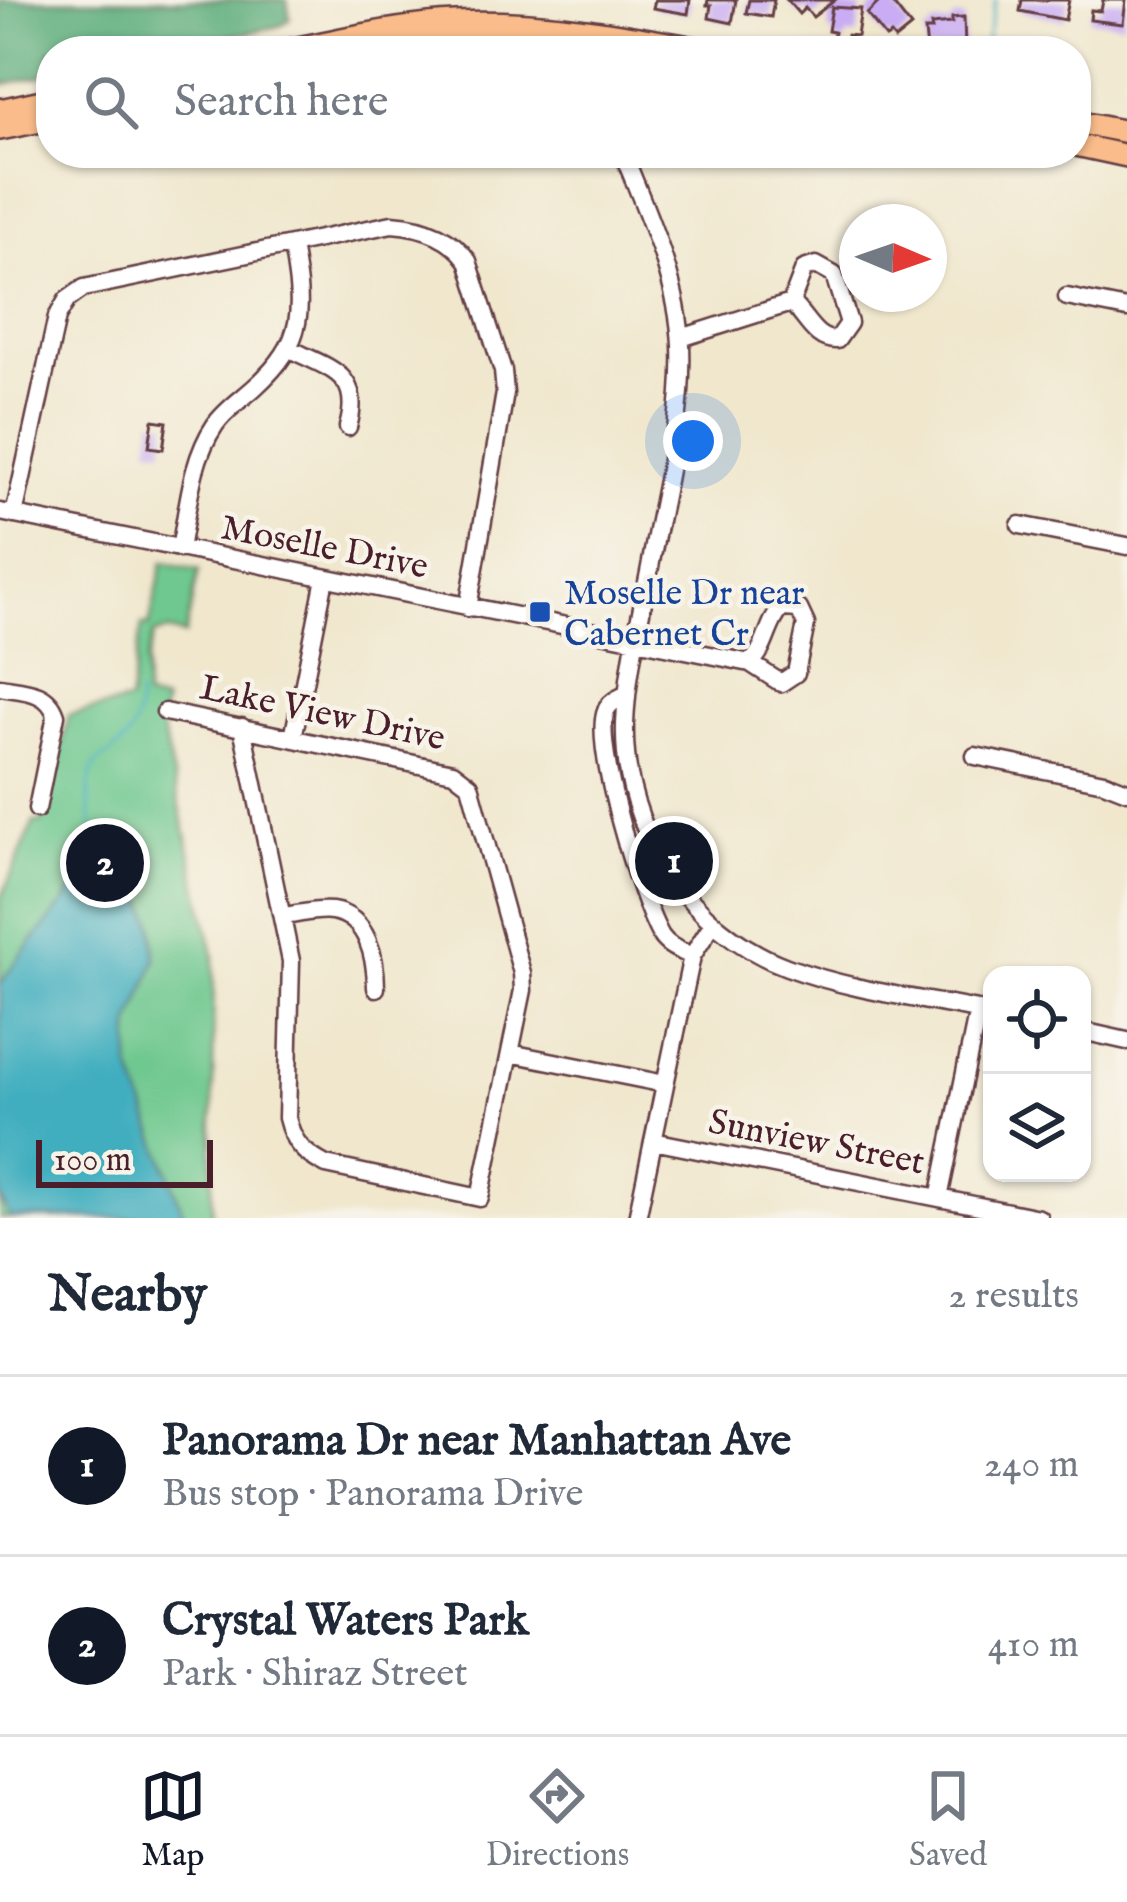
<!DOCTYPE html>
<html lang="en">
<head>
<meta charset="utf-8">
<style>
	:root { --surface:#fff; --page:#f2f2f3; --text:#1f2937; --muted:#747a83; --line:#e0e1e3; --accent:#111827 }
	body { margin:0; font-family:"IM FELL English",serif; background:var(--page); color:var(--text) }
	.controls { position:absolute; right:36px; bottom:36px; display:grid; overflow:hidden; border-radius:24px; box-shadow:0 3px 9px #0004 }
	.controls button { width:108px; height:108px; display:grid; place-items:center; padding:0; border:0; border-bottom:3px solid var(--line); background:var(--surface); color:var(--text); font:60px sans-serif }
	.compass { position:absolute; left:839px; top:204px; width:108px; height:108px; border-radius:50%; background:var(--surface); box-shadow:0 3px 9px #0004; rotate:92deg }
	.scale { position:absolute; left:36px; bottom:30px; width:177px; box-sizing:border-box; padding-left:12px; border:6px solid #4a1f2b; border-top:0; font-size:33px; line-height:42px; white-space:nowrap; color:#4a1f2b; -webkit-text-stroke:9px #f7f3e8; paint-order:stroke }
	.you { position:absolute; left:693px; top:441px; width:42px; height:42px; margin:-30px; border:9px solid #fff; border-radius:50%; background:#1a73e8; box-shadow:0 0 0 18px #1a73e833 }
	.badge { display:grid; place-items:center; width:78px; height:78px; border-radius:50%; background:var(--accent); color:#fff; font-size:39px; font-weight:700 }
	.pin { position:absolute; translate:-50% -50%; border:6px solid #fff; box-shadow:0 3px 12px #0006 }
	.list { margin:0; padding:0; list-style:none }
	h2 { display:flex; justify-content:space-between; align-items:center; height:156px; margin:0; padding:0 48px; font-size:51px }
	h2 small { font-size:39px; font-weight:400; color:var(--muted) }
	.list li { display:grid; grid-template-columns:78px 1fr auto; gap:36px; align-items:center; box-sizing:border-box; height:180px; padding:0 48px; border-top:3px solid var(--line) }
	.list b { display:block; font-size:45px; white-space:nowrap }
	.list p { margin:0; font-size:39px; white-space:nowrap; color:var(--muted) }
	.list em { font-size:39px; font-style:normal; color:var(--muted) }
	.icon { flex:none; width:66px; height:66px; fill:none; stroke:currentColor; stroke-width:2; stroke-linecap:round; stroke-linejoin:round }
	.map { position:relative; flex:none; width:1127px; height:1218px; overflow:hidden }
	.search { position:absolute; background:var(--surface); box-shadow:0 3px 9px #0004; left:36px; right:36px; top:36px; height:132px; display:flex; align-items:center; gap:30px; box-sizing:border-box; padding:0 42px; border-radius:48px; color:var(--muted); font-size:45px }
	.sheet { height:516px; background:var(--surface) }
	nav { display:flex; justify-content:space-around; align-items:center; box-sizing:border-box; height:168px; border-top:3px solid var(--line); background:var(--surface); font-size:33px; color:var(--muted) }
	nav a { display:grid; justify-items:center; gap:6px }
	nav .on { color:var(--accent) }
	.map>svg:first-child { display:block }
	.green { fill:#6ec88f; stroke:#5c745d; stroke-width:3 }
	.forest { fill:#5aac7a; stroke:#526652; stroke-width:3 }
	.water { fill:#41aebf; stroke:#466675; stroke-width:3 }
	.lines { fill:none; stroke-linecap:round; stroke-linejoin:round }
	.stream { stroke:#41aebf; stroke-width:3 }
	.building { fill:#c9acf3 }
	.minor-casing { stroke:#633d43; stroke-width:21 }
	.major-casing { stroke:#633d43; stroke-width:26 }
	.minor { stroke:#fff; stroke-width:16 }
	.major { stroke:#f9bc8a; stroke-width:21 }
	.transit-dot { fill:#1a4fb4; stroke:#f7f3e8; stroke-width:4.5 }
	.labels { text-anchor:middle; stroke-width:9; stroke-linejoin:round; paint-order:stroke }
	.street-label { font-size:36px; fill:#4a1f2b; stroke:#f7f3e8 }
	.transit-label { font-size:36px; fill:#164399; stroke:#f7f3e8; text-anchor:start }
</style>
</head>
<body>
<div class="map">
<svg width="1127" height="1218" viewBox="0 0 1127 1218">
	<rect width="100%" height="100%" fill="#f7f3e8"/>
	<filter id="ink" filterUnits="userSpaceOnUse"><feTurbulence type="fractalNoise" baseFrequency=".00833" numOctaves="2"/><feDisplacementMap in="SourceGraphic" scale="24" xChannelSelector="R" yChannelSelector="G"/><feConvolveMatrix kernelMatrix="1 2 1 2 8 2 1 2 1" color-interpolation-filters="sRGB"/></filter>
	<filter id="wash" filterUnits="userSpaceOnUse"><feTurbulence type="fractalNoise" baseFrequency=".004" numOctaves="4" result="noise"/><feDisplacementMap in="SourceGraphic" scale="48" xChannelSelector="R" yChannelSelector="G"/><feGaussianBlur stdDeviation="2.7" result="paint"/><feColorMatrix in="noise" values="0 0 0 0 0 0 0 0 0 0 0 0 0 0 0 0 0 1.4 0 .05"/><feComposite in="paint" operator="in"/></filter>
	<g filter="url(#wash)">
		<rect width="100%" height="100%" fill="#f0e7cd"/>
		<path class="green" d="M163,562L199,570L185,635L168,631L154,634L146,662L145,698L164,703L161,725L214,955L212,1218H0V901L34,822L42,823L69,715L129,702L142,625L149,626Z"/>
		<path class="forest" d="M0,0H287L290,19L280,26L161,51H51V74L0,85Z"/>
		<path class="water" d="M120,878L142,893L153,924L156,960L131,1024L130,1066L185,1218H10L0,1196V985C21,949 54,922 75,886Z"/>
		<g class="lines">
			<path class="stream" d="M984,51L996,0
				M105,879C98,853 78,789 96,764C98,761 108,755 111,753C135,737 137,722 139,695"/>
		</g>
		<g id="blocks">
			<path class="building" d="M655,0H690L688,14L653,8Z
				M708,0H736L732,23L709,18L711,5H707Z
				M749,0H774L771,17L746,13Z
				M787,0H835L813,17L805,8L799,14Z
				M881,0H890L911,27L895,40L891,35L886,38L867,14Z
				M1022,0H1069L1065,20L1020,11Z
				M1103,0H1126L1123,24L1090,20L1091,10L1101,11Z
				M832,7L861,9L857,36L847,35L845,42L833,40L834,32L828,31Z
				M964,17L965,49L927,51L925,30H932L931,25L952,23V18Z
				M153,420L167,422L163,449L149,447Z"/>
		</g>
	</g>
	<g filter="url(#ink)">
		<use href="#blocks" fill-opacity="0" stroke="#633d43" stroke-width="3"/>
		<g class="lines">
			<defs>
				<path id="minor" d="M623,153C647,214 678,279 681,345C684,418 664,490 651,562C641,615 627,670 625,724C622,828 689,931 787,967C852,991 924,999 992,1013
					M816,265L834,275L849,323L837,340C814,341 807,317 791,303L804,269Z
					M1067,297L1127,309
					M681,338L791,303
					M290,349C330,369 363,374 348,427
					M0,512L750,663L781,683L796,673L806,624L799,609L782,608C766,624 768,648 750,663
					M14,515L57,317L67,300L84,288L392,224C422,226 450,235 468,261L503,371L505,393L468,608
					M1020,525L1127,546
					M180,549C188,508 191,460 215,425C225,410 242,399 255,387C307,340 303,309 292,245
					M0,687C24,691 48,690 56,715L37,809
					M627,694C619,698 609,702 606,711C592,745 641,902 661,936C668,947 681,951 692,956
					M165,712L453,772L470,785L522,973L523,990L480,1198L326,1165C303,1153 293,1143 287,1118L291,961L242,727
					M293,738L325,578
					M975,756L1104,782L1127,791
					M284,916C299,914 317,909 332,911C368,916 376,959 376,988
					M1082,1031L1127,1041
					M510,1053L665,1084
					M653,1141L1039,1218
					M939,1198L978,1010
					M637,1218L692,956L713,923"/>
				<path id="major" d="M284,51C332,41 380,30 429,25C523,15 619,34 712,51
					M386,51C453,39 517,39 585,51
					M0,110L51,99
					M1076,122L1127,132
					M0,129L51,119
					M1076,145L1127,156"/>
			</defs>
			<use href="#minor" class="minor-casing"/>
			<use href="#major" class="major-casing"/>
			<use href="#minor" class="minor"/>
			<use href="#major" class="major"/>
		</g>
	</g>
	<rect class="transit-dot" x="528" y="600" width="24" height="24" rx="6"/>
	<g class="labels">
		<g class="street-label">
			<text transform="translate(325 545) rotate(11)" y="13">Moselle Drive</text>
			<text transform="translate(323 711) rotate(12)" y="13">Lake View Drive</text>
			<text transform="translate(817 1140) rotate(11)" y="13">Sunview Street</text>
		</g>
		<g class="transit-label">
			<text x="564" y="604">Moselle Dr near<tspan x="564" dy="41">Cabernet Cr</tspan></text>
		</g>
	</g>
</svg>
<div class="controls">
<button><svg class="icon" aria-label="locate" viewBox="0 0 24 24"><circle cx="12" cy="12" r="6"/><path d="M12 2v4M12 18v4M2 12h4M18 12h4"/></svg></button>
<button><svg class="icon" aria-label="layers" viewBox="0 0 24 24"><path d="M12 4l9 5-9 5-9-5zM3 14l9 5 9-5"/></svg></button>
</div>
<svg class="compass" viewBox="-18 -18 36 36"><path d="M0-13l5 13h-10z" fill="#e53935"/><path d="M0 13l5-13h-10z" fill="#747a83"/></svg>
<div class="scale">100 m</div>
<div class="you"></div>
<div class="pin badge" style="left:674px;top:861px">1</div>
<div class="pin badge" style="left:105px;top:863px">2</div>
<div class="search"><svg class="icon" aria-label="search" viewBox="0 0 24 24"><circle cx="10" cy="10" r="6"/><path d="M15 15l6 6"/></svg>Search here</div>
</div>
<section class="sheet">
<h2>Nearby<small>2 results</small></h2>
<ul class="list">
<li><span class="badge">1</span><div><b>Panorama Dr near Manhattan Ave</b><p>Bus stop · Panorama Drive</p></div><em>240 m</em></li>
<li><span class="badge">2</span><div><b>Crystal Waters Park</b><p>Park · Shiraz Street</p></div><em>410 m</em></li>
</ul>
</section>
<nav>
<a class="on"><svg class="icon" aria-label="map" viewBox="0 0 24 24"><path d="M3 6l6-2 6 2 6-2v14l-6 2-6-2-6 2zM9 4v14M15 6v14"/></svg>Map</a>
<a><svg class="icon" aria-label="directions" viewBox="0 0 24 24"><path d="M12 3l9 9-9 9-9-9zM9 14v-3h6M13 9l2 2-2 2"/></svg>Directions</a>
<a><svg class="icon" aria-label="saved" viewBox="0 0 24 24"><path d="M7 4h10v16l-5-4-5 4z"/></svg>Saved</a>
</nav>
</body>
</html>
